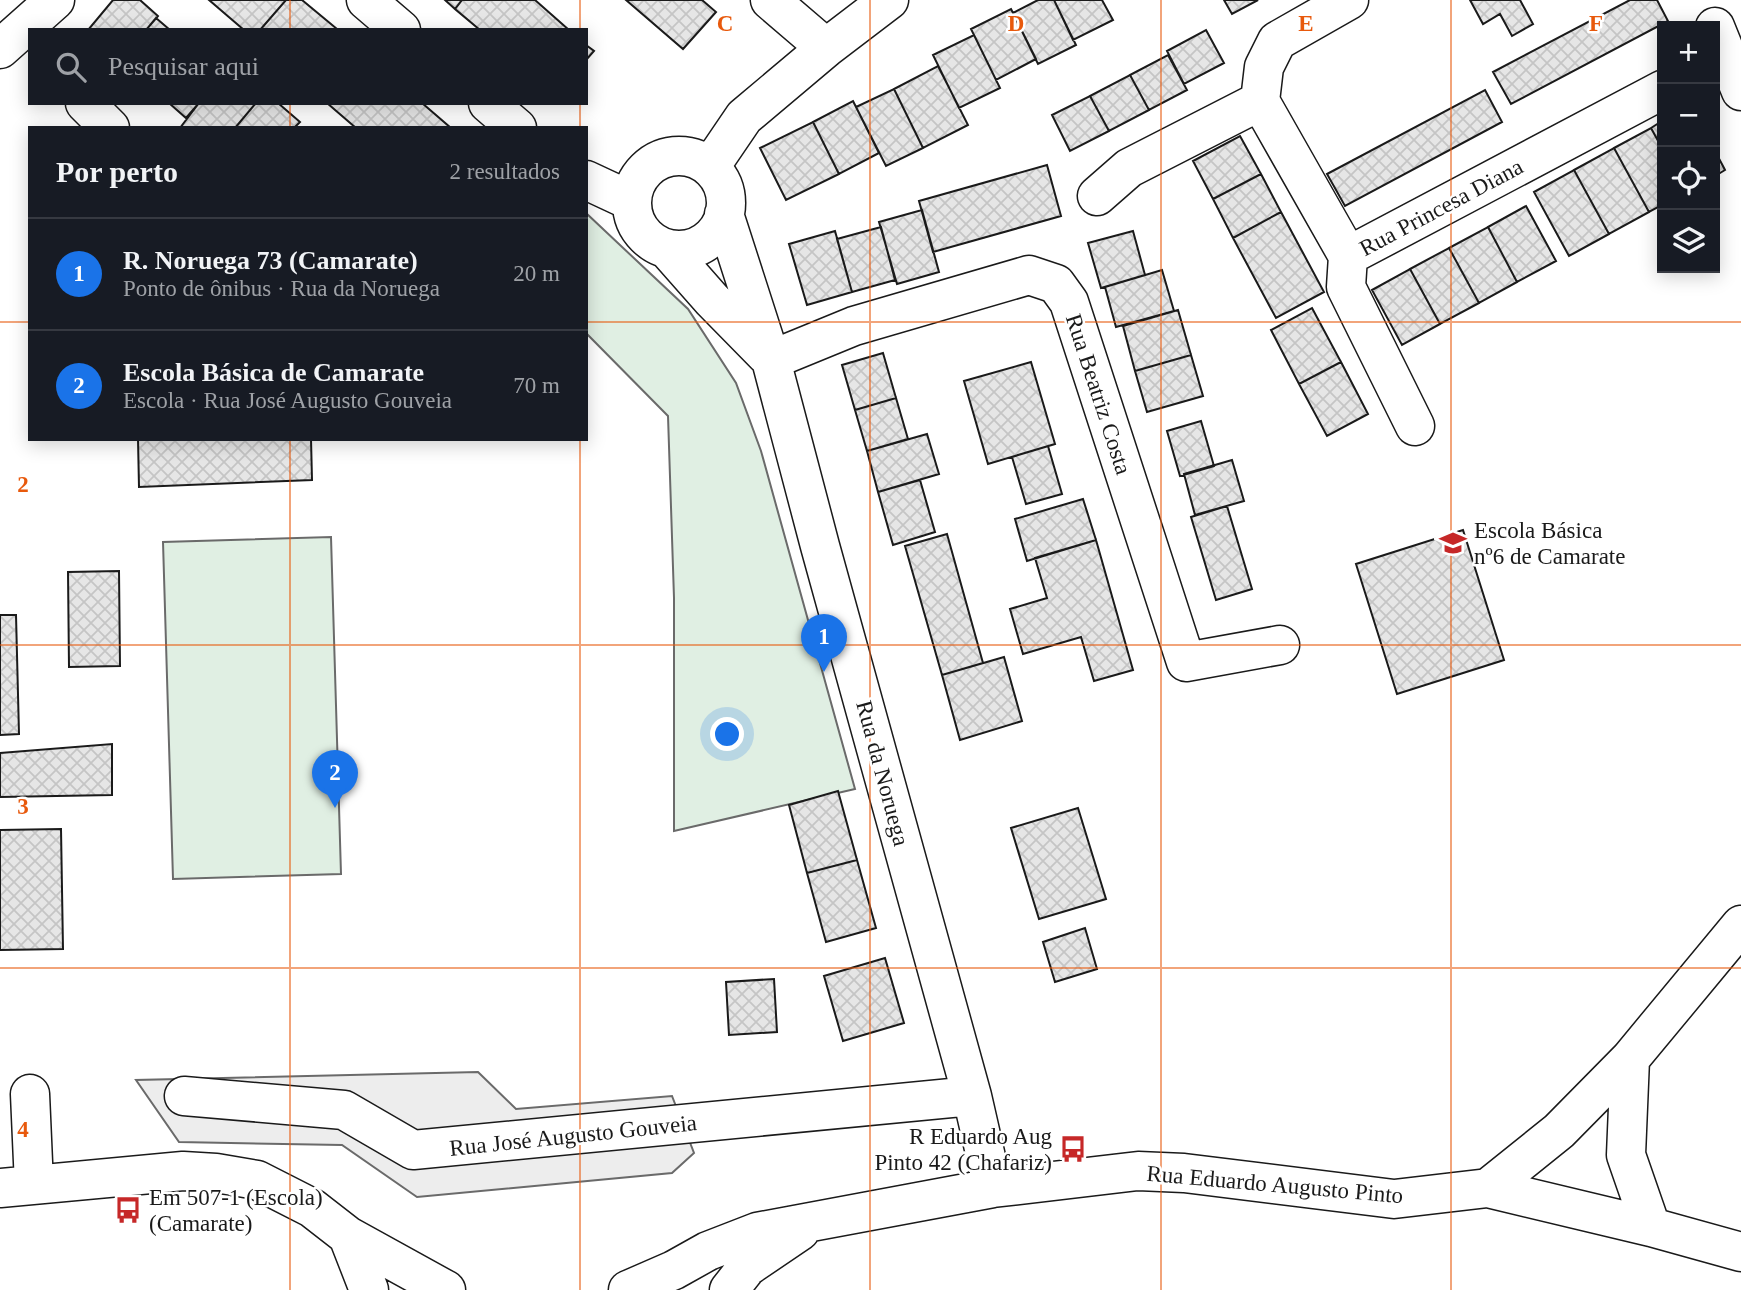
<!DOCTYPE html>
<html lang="pt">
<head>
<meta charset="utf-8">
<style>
	:root { --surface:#171b24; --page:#242831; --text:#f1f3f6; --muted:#9ea1a6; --line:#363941; --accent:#1a73e8 }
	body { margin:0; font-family:"Times New Roman",serif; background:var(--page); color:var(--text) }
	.controls { position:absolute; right:21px; top:21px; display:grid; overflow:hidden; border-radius:0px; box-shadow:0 4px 18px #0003 }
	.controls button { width:63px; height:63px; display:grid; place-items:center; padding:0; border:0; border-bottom:2px solid var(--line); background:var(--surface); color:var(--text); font:35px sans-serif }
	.you { position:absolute; left:728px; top:735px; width:24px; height:24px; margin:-18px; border:5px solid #fff; border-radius:50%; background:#1a73e8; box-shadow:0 0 0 10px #1a73e833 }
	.badge { display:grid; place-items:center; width:46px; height:46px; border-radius:50%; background:var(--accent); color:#fff; font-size:23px; font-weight:700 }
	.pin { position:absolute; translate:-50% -58px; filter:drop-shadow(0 2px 4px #0008) }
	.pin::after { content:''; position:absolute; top:37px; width:24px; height:21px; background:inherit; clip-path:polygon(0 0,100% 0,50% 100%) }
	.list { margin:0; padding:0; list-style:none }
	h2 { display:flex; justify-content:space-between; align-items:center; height:91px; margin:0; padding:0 28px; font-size:30px }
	h2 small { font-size:23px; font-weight:400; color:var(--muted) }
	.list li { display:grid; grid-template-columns:46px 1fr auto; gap:21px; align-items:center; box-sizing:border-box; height:112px; padding:0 28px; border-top:2px solid var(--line) }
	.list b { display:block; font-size:26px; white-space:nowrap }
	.list p { margin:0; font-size:23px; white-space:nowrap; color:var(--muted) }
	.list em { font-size:23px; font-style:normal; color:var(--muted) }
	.icon { flex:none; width:38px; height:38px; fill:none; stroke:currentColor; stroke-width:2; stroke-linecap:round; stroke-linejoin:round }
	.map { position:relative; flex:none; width:1741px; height:1290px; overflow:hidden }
	.search { position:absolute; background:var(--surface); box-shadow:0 4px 18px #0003; left:28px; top:28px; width:560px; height:77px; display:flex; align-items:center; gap:18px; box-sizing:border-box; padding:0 24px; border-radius:0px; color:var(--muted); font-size:26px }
	.panel { position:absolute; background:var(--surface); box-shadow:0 4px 18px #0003; left:28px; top:126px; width:560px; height:315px; border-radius:0px }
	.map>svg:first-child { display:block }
	.garden { fill:#e0efe3; stroke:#6a6a6a; stroke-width:2 }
	.parking { fill:#ededed; stroke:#6a6a6a; stroke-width:2 }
	.building { fill:url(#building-cross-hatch); stroke:#1a1a1a; stroke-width:2 }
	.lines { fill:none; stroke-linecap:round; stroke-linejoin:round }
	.minor-casing { stroke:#1a1a1a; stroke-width:41 }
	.minor { stroke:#fff; stroke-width:38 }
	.grid { fill:none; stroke:#e8590c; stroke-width:2; stroke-opacity:0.55 }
	.labels { text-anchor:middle; stroke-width:5; stroke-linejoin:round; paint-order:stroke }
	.street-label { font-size:23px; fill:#1a1a1a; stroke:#fff }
	.poi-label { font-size:23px; fill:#1a1a1a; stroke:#fff; text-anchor:start }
	.grid-label { font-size:23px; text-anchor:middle; font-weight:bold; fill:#e8590c; stroke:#fff; stroke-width:5; stroke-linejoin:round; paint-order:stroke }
</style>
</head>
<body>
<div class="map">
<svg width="1741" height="1290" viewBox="0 0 1741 1290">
	<defs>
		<pattern id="building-cross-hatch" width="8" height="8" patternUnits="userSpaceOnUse" patternTransform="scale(1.75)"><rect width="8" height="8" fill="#e6e6e6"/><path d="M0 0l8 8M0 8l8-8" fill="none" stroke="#c5c5c5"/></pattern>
	</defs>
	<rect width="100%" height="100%" fill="#fff"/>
	<path class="garden" d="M586,213L688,309L736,383L761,451L855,789L674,831V598L668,416L586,333Z
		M331,537L341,874L173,879L163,542Z"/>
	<path class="parking" d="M478,1072L516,1109L672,1096L694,1153L672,1173L417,1197L342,1145L179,1142L136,1080Z"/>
	<path class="building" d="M113,0H140L158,16L146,30H88Z
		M209,0H286L260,30H244Z
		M286,0H302L337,29L260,30Z
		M445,0H462L455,9Z
		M462,0H535L569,30H480L455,9Z
		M626,0H702L716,12L683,49Z
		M1038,0H1054L1076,45L1038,64L1013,13Z
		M1054,0H1102L1113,20L1073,40Z
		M1224,0H1258L1232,14Z
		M1470,0H1520L1533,24L1512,36L1500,14L1483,24Z
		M1630,0H1657L1668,21L1511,104L1493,72Z
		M1011,9L1036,59L996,80L971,29Z
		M156,18L170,30H146Z
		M1206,30L1224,63L1184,84L1167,51Z
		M974,35L1000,88L959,108L933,55Z
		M586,45L594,51L586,60Z
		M1168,55L1187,90L1149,110L1130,75Z
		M938,66L968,125L923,148L894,89Z
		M1130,75L1149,110L1109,131L1090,96Z
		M894,89L923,148L886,166L856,107Z
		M1485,90L1502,122L1345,206L1327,174Z
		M1090,96L1109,131L1070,151L1052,115Z
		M853,101L879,153L839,174L813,122Z
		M169,103H199L186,118Z
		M199,103H256L235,128H180Z
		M256,103H278L300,122L294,128H235Z
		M327,103H422L451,128H356Z
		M1662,121V148L1651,128Z
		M813,122L839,174L786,200L760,148Z
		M1651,128L1662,148V205L1649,212L1614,148Z
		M1240,136L1261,174L1213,199L1193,161Z
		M1614,148L1649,212L1609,234L1574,170Z
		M1715,151L1725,170L1715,176Z
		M1047,165L1061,216L933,252L919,201Z
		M1574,170L1609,234L1569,256L1534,192Z
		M1261,174L1281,212L1233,238L1213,199Z
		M1526,206L1556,261L1517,282L1488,227Z
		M922,210L939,272L897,284L879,222Z
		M1281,212L1324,292L1276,318L1233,238Z
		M881,227L895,280L852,292L837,239Z
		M1488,227L1517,282L1479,303L1449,248Z
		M835,231L852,292L807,305L789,244Z
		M1133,231L1145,275L1101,288L1088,243Z
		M1449,248L1479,303L1440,324L1410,269Z
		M1410,269L1440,324L1402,345L1372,290Z
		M1162,270L1174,311L1116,327L1105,287Z
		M1312,308L1341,362L1299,384L1271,330Z
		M1178,310L1191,355L1135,371L1123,326Z
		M883,353L896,398L855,410L842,365Z
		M1191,355L1203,396L1147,412L1135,371Z
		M1031,362L1055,444L988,464L964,381Z
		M1341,362L1368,414L1327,436L1299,384Z
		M896,398L908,439L867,451L855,410Z
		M1201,421L1214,466L1180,476L1167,431Z
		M927,434L939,474L878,492L867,451Z
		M138,439H311L312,480L139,487Z
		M1048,446L1062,494L1026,504L1012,457Z
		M1232,460L1244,501L1195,515L1184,474Z
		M920,480L935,532L893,545L878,492Z
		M1083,499L1096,540L1027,561L1015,519Z
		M1227,506L1252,589L1216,600L1191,517Z
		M1463,530L1504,660L1397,694L1356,564Z
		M947,534L983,663L942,675L905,546Z
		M1096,540L1133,670L1094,681L1081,637L1023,654L1010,609L1047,598L1035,558Z
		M119,571L120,666L69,667L68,572Z
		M0,615H16L19,734L0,735Z
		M1004,657L1022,721L960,740L942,675Z
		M112,744V795L0,797V753Z
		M838,791L857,860L807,873L789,805Z
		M1078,808L1106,899L1039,919L1011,828Z
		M61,829L63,949L0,950V830Z
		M857,860L876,928L826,942L807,873Z
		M1085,928L1097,969L1055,982L1043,942Z
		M885,958L904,1023L843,1041L824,976Z
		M774,979L777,1032L729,1035L726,982Z"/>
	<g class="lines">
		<defs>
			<path id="minor" d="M366,0L401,30
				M770,0L826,48
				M1715,27L1741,91
				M0,49L55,0
				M85,103L110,128
				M488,103L517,128
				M632 203a47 47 0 1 1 94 0a47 47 0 1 1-94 0Z
				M710,167L744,117L826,48L889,0
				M586,180L631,201
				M1097,196L1129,168L1260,101
				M724,214L771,360L820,546L972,1096L993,1188
				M667,249L712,300L766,355
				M1348,256L1662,90
				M1348,256L1260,101L1264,67L1277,41L1349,0
				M1348,256L1346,287L1415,426
				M771,360L854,326L1029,275L1056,284L1069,302L1186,662L1280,645
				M1630,1059L1626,1155L1651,1227
				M30,1094L34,1185
				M184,1096L344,1110L413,1150L972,1096
				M0,1188L183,1171L216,1173L257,1180L312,1208L348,1236L446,1290
				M1488,1188L1559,1131L1630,1059L1741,925
				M348,1236L369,1290
				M628,1290L674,1270L708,1251L757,1232L993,1188L1138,1171L1184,1173L1394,1199L1488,1188L1651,1227L1741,1252
				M729,1290L747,1267L800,1231"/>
		</defs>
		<use href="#minor" class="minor-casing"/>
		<use href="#minor" class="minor"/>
	</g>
	<path class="grid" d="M290,0V30M580,0V30M870,0V1290M1161,0V1290M1451,0V1290M290,103V128M580,103V128M0,322H30M586,322H1741M290,439V1290M580,439V1290M0,645H1741M0,968H1741"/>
	<defs>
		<symbol id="school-bare" viewBox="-9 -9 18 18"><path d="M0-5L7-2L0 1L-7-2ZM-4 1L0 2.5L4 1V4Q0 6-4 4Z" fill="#c62828" stroke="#fff" stroke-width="2.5" paint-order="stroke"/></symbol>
		<symbol id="bus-bare" viewBox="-9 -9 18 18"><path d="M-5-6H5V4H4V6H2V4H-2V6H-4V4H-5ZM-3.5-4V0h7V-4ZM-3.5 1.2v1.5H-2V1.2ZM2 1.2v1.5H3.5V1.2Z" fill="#c62828" stroke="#fff" stroke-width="2.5" paint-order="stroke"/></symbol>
	</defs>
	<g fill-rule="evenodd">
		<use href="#school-bare" x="1434" y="524" width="38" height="38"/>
		<use href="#bus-bare" x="1054" y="1130" width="38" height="38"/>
		<use href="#bus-bare" x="109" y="1191" width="38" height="38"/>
	</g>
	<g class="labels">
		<g class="street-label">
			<text transform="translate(1441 207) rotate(-28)" y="8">Rua Princesa Diana</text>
			<text transform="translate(1099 394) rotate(72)" y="8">Rua Beatriz Costa</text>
			<text transform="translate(883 773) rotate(75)" y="8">Rua da Noruega</text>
			<text transform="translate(573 1135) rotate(-6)" y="8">Rua José Augusto Gouveia</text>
			<text transform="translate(1275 1184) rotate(5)" y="8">Rua Eduardo Augusto Pinto</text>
		</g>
		<g class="poi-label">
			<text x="1474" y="538">Escola Básica<tspan x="1474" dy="26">nº6 de Camarate</tspan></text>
			<text x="1052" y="1144" text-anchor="end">R Eduardo Aug<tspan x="1052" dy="26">Pinto 42 (Chafariz)</tspan></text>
			<text x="149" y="1205">Em 507-1 (Escola)<tspan x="149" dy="26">(Camarate)</tspan></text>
		</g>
	</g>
	<g class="grid-label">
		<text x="725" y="31">C</text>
		<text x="1016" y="31">D</text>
		<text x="1306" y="31">E</text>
		<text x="1596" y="31">F</text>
		<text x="23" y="492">2</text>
		<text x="23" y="814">3</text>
		<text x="23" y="1137">4</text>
	</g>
</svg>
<div class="controls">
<button>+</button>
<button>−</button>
<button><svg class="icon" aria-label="locate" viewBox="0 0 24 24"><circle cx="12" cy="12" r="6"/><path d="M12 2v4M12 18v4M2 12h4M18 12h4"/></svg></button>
<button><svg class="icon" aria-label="layers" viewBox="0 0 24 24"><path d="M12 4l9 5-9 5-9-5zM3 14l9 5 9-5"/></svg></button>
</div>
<div class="you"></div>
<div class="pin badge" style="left:824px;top:672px">1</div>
<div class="pin badge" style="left:335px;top:808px">2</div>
<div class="search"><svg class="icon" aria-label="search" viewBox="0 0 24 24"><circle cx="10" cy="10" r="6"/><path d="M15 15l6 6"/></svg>Pesquisar aqui</div>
<section class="panel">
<h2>Por perto<small>2 resultados</small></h2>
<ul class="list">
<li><span class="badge">1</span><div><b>R. Noruega 73 (Camarate)</b><p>Ponto de ônibus · Rua da Noruega</p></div><em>20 m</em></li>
<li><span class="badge">2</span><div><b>Escola Básica de Camarate</b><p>Escola · Rua José Augusto Gouveia</p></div><em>70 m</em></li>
</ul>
</section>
</div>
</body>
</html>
